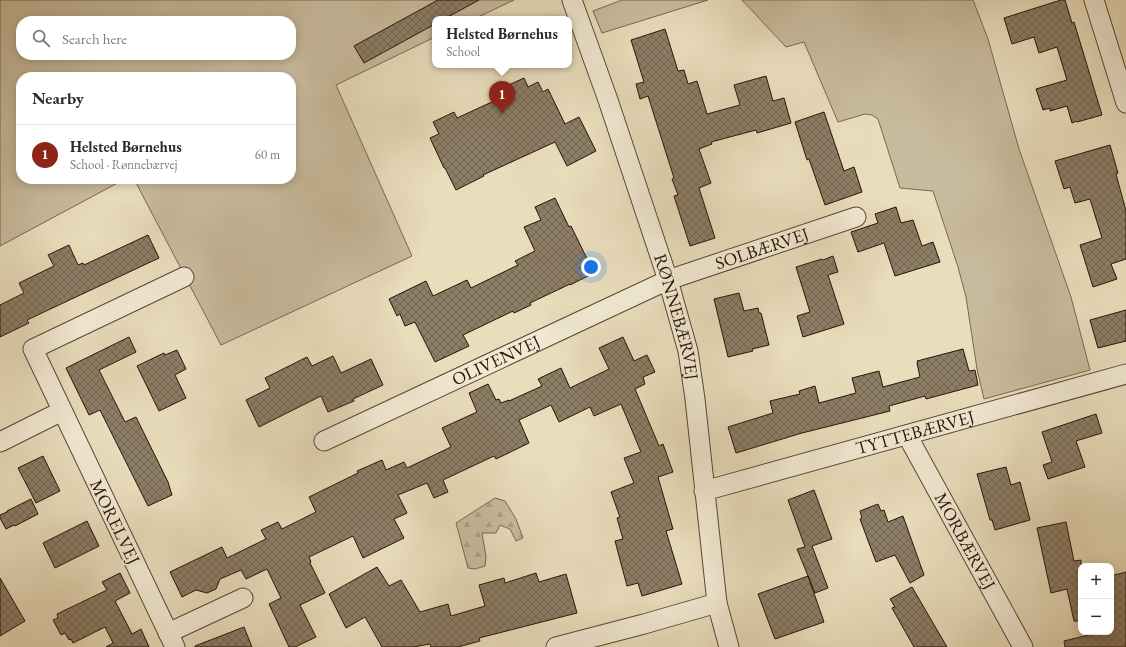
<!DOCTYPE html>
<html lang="en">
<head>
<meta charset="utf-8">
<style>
	:root { --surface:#fff; --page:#f2f2f3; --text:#2b2b33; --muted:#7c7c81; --line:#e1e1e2; --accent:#8f2418 }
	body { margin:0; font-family:"EB Garamond",serif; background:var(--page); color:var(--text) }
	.controls { position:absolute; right:12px; bottom:12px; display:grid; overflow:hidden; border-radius:8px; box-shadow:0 2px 10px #0003 }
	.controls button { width:36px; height:36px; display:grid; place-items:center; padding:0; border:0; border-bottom:1px solid var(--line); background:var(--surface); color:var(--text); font:20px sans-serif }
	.you { position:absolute; left:591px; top:267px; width:14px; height:14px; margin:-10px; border:3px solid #fff; border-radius:50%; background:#1a73e8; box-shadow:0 0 0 6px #1a73e833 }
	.badge { display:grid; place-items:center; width:26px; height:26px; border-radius:50%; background:var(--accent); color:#fff; font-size:13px; font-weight:700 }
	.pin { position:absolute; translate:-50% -33px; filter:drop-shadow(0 1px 2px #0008) }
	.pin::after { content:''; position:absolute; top:21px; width:14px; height:12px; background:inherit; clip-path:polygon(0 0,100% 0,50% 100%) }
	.popup { position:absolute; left:432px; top:16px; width:140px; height:52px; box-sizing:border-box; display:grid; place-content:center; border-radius:8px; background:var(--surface); filter:drop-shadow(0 1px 3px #0005); font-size:13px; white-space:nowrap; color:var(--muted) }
	.popup b { font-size:15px; color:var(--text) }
	.popup::after { content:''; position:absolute; left:50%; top:100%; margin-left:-8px; border:8px solid transparent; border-top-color:var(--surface) }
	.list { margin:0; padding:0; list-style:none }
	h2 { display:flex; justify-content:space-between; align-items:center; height:52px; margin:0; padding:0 16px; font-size:17px }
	h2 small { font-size:13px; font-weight:400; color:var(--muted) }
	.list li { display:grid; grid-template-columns:26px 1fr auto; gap:12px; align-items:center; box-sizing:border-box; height:60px; padding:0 16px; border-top:1px solid var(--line) }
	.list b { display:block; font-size:15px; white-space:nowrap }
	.list p { margin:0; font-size:13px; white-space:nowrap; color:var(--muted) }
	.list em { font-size:13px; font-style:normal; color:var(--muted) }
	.icon { flex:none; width:22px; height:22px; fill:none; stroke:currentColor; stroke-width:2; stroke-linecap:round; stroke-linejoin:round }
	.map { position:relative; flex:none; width:1126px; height:647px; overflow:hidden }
	.search { position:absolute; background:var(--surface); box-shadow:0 2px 10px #0003; left:16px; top:16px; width:280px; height:44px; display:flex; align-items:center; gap:10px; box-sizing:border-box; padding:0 14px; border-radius:16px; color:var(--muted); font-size:15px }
	.panel { position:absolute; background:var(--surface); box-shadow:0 2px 10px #0003; left:16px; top:72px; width:280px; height:112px; border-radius:16px }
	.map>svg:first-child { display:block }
	.forest { fill:url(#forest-firs); stroke:#786852 }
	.park { fill:#c8bb9d; stroke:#786852; fill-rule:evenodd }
	.building { fill:url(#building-cross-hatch); stroke:#271408 }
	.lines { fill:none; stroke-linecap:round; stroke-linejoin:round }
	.street-casing { stroke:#584635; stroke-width:21 }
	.street { stroke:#f1e9d3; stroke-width:19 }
	.labels { text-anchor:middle; stroke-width:3; stroke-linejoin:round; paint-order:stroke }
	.street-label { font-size:18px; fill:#271408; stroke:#f1e9d3 }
</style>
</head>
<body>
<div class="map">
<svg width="1126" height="647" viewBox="0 0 1126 647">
	<defs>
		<pattern id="forest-firs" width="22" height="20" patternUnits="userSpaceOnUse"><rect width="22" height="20" fill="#c8bb9d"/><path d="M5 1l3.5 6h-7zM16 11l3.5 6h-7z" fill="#aca086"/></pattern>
		<pattern id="building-cross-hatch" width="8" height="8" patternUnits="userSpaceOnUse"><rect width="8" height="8" fill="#8c7d66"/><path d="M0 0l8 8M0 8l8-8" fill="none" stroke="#726552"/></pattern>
	</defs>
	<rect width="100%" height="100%" fill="#e9ddbc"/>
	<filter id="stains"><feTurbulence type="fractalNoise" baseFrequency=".005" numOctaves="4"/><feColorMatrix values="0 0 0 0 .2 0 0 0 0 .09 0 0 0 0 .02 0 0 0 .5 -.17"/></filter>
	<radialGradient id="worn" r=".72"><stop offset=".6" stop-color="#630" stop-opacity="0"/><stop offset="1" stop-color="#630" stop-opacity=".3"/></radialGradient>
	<path class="forest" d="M495,498L505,501L516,519L523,538L516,541L510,529L500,525L496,533H482L486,557L485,566L475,569L468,568L456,523Z"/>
	<path class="park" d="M0,0H514L474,19H435V37L336,85L412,256L221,345L134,179H291V77H21V179H125L0,246ZM21,21H291V55H21Z
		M622,0H708L602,33L593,11Z
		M742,0H973L988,39L1019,149L1071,297L1090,370L984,399L977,369L966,297L958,267L933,191L900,188L878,119L872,115L865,114L838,122L804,42L786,47Z"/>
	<path class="building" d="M438,0H479L444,19H435V24L364,63L354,46Z
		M1061,0H1065L1072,23L1074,22L1102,115L1077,122V121L1072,123L1067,106L1050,111V108L1043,110L1036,89L1067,80L1057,47L1039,53L1034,37L1012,44L1004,18Z
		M665,29L678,71L684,70L688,84L697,81L707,114L740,105L734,85L766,76L773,101L784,98L791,123L757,133L756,130L711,142L712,144L699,149L711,183L699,188L715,238L690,246L674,196L678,195L672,179L674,178L648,96L640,99L636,84L644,82L631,40Z
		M524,78L528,87L538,82L543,92L548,89L565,124L579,117L596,151L567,166L555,142L483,175L484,176L456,190L445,168H444L430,138L439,134L433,122L454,112L457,118L494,101L491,93Z
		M824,112L844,171L854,167L862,192L825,205L809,159L807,160L795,122Z
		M1110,145L1118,173L1116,174L1126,211V259L1111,264L1117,279L1093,287L1080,245L1102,238L1090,199L1075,203L1070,187L1064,189L1055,161Z
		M555,198L569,227L571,226L594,273L570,285V284L530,303L531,305L514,313L513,311L463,335L469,346L435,362L415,322L405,326L400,314L397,316L389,299L426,281L433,296L467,280L471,288L518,265L515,261L535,251L524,227L541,220L535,207Z
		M896,207L901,223L913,220L922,246L933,242L940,262L895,276L884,243L858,252L851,232L878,223L875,214Z
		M148,235L159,258L27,320L29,323L0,337V305L24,293L19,283L54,266L48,255L69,245L78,265L83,263L84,265Z
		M833,256L838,272L828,275L844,324L803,337L797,316L810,312L796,267L822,259L823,260Z
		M739,293L744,311L758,308L759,313H761L769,345L752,349L753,351L728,357L714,299Z
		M1126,310V341L1098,348L1090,320Z
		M129,337L136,352L99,370L125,422L136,417L168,482L172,495L148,506L100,410L89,415L66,368Z
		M623,337L634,361L647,355L655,372L643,377L645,384L635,389L659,446L663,444L673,472L658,477L673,529L666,531L682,584L642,596L638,583L627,586L615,541L623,539L617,518L620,517L611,492L634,483L624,458L641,452L621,404L594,416L590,407L559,422L551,405L519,420L529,443L496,459L494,456L443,480L448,492L434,498L427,483L398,495L407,513L394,519L404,538L363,558L353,536L309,557L311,562L310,563L325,593L300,605L316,637L295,647H289L269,604L281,598L267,569L246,579L241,570L220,579L216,589L207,593L196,590L182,597L170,572L222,547L227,558L266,539L261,530L278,522L282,529L316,512L309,497L358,473L357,471L382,460L386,470L404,462L407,468L451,447L442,428L477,412L469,393L488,384L496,400L499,399L501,403L509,400V401L542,386L538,379L561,368L570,388L609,369L599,348Z
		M963,349L969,371L975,370L978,385L926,399L925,396L889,406L890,411L802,433L736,453L728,427L773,413L770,401L800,394L799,391L815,386L819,403L856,393L852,378L879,371L883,387L920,377L917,363H918L917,361Z
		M177,350L186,369L175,375L186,398L159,411L137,366L164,353L165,355Z
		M333,356L341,373L371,359L383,385L353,399L354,401L328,412L321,396L259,427L246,400L270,388L265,378L307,357L312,366Z
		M1096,414L1102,433L1076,441L1085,467L1048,479L1043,465L1052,462L1042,432Z
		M43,456L60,491L36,503L18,468Z
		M1006,467L1011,485L1020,482L1030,520L995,530L992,520H990L977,474Z
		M814,490L832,539L812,546L828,588L815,593L797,549L805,547L788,500Z
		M31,499L38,514L15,526L14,525L6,529L0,518V515L7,512V511Z
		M878,504L881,511L884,510L888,522L903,516L924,575L910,583L895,555L876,562L860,519L862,518L860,511Z
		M87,521L99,546L55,568L43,543Z
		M1066,522L1074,561L1081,560V621H1074L1067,589L1051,593L1037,528Z
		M377,567L389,586L401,580L420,612L448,604L451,616L485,606L479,585L504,578L505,583L536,573L539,582L566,574L577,613L479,638L480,641L458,647H431L430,644L413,647H382L365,617L346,628L329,594Z
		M1126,572V647H1065L1064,641L1101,632H1111V576Z
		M120,573L130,593L115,601L132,634L141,629L149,647H106L113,643L105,627L73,643L71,639L69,640L65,633L61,635L53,620L58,618L57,614L107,590L102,582Z
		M808,576L824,622L775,639L758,594Z
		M0,578L25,621L0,636Z
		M912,587L947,647H914L892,608L895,607L890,599Z
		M244,627L252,647H195V646Z"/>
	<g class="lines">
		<defs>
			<g id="street">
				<path id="s1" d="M572,0L608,100L668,280L688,351L695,399L717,603L729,647"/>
				<path d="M1094,0L1126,103"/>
				<path id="s2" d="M907,435L1023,647"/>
				<path id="s3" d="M324,441L668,280L856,217"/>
				<path d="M0,442L62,411"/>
				<path id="s4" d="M704,491L1126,374"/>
				<path d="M168,633L243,598"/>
				<path d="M175,647L33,349L184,277"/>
				<path d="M556,647L644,624L717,603"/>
			</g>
		</defs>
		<use href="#street" class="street-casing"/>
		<use href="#street" class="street"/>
	</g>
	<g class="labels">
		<g class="street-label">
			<text dy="6" stroke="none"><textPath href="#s3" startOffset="479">SOLBÆRVEJ</textPath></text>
			<text dy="6" stroke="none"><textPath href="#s1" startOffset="334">RØNNEBÆRVEJ</textPath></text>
			<text dy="6" stroke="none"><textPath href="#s3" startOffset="190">OLIVENVEJ</textPath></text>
			<text dy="6" stroke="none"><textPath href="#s4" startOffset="219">TYTTEBÆRVEJ</textPath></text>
			<text transform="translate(115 522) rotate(64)" y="6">MORELVEJ</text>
			<text dy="6" stroke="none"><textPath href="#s2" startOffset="121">MORBÆRVEJ</textPath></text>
		</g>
	</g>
	<rect width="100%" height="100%" filter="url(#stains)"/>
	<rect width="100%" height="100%" fill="url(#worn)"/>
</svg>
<div class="controls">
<button>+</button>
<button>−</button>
</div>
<div class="you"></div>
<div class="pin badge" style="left:502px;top:114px">1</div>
<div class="popup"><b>Helsted Børnehus</b>School</div>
<div class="search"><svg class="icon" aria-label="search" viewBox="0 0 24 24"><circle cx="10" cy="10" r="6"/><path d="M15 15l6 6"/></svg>Search here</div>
<section class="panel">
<h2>Nearby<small></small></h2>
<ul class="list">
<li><span class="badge">1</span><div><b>Helsted Børnehus</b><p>School · Rønnebærvej</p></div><em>60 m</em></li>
</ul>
</section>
</div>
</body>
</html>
